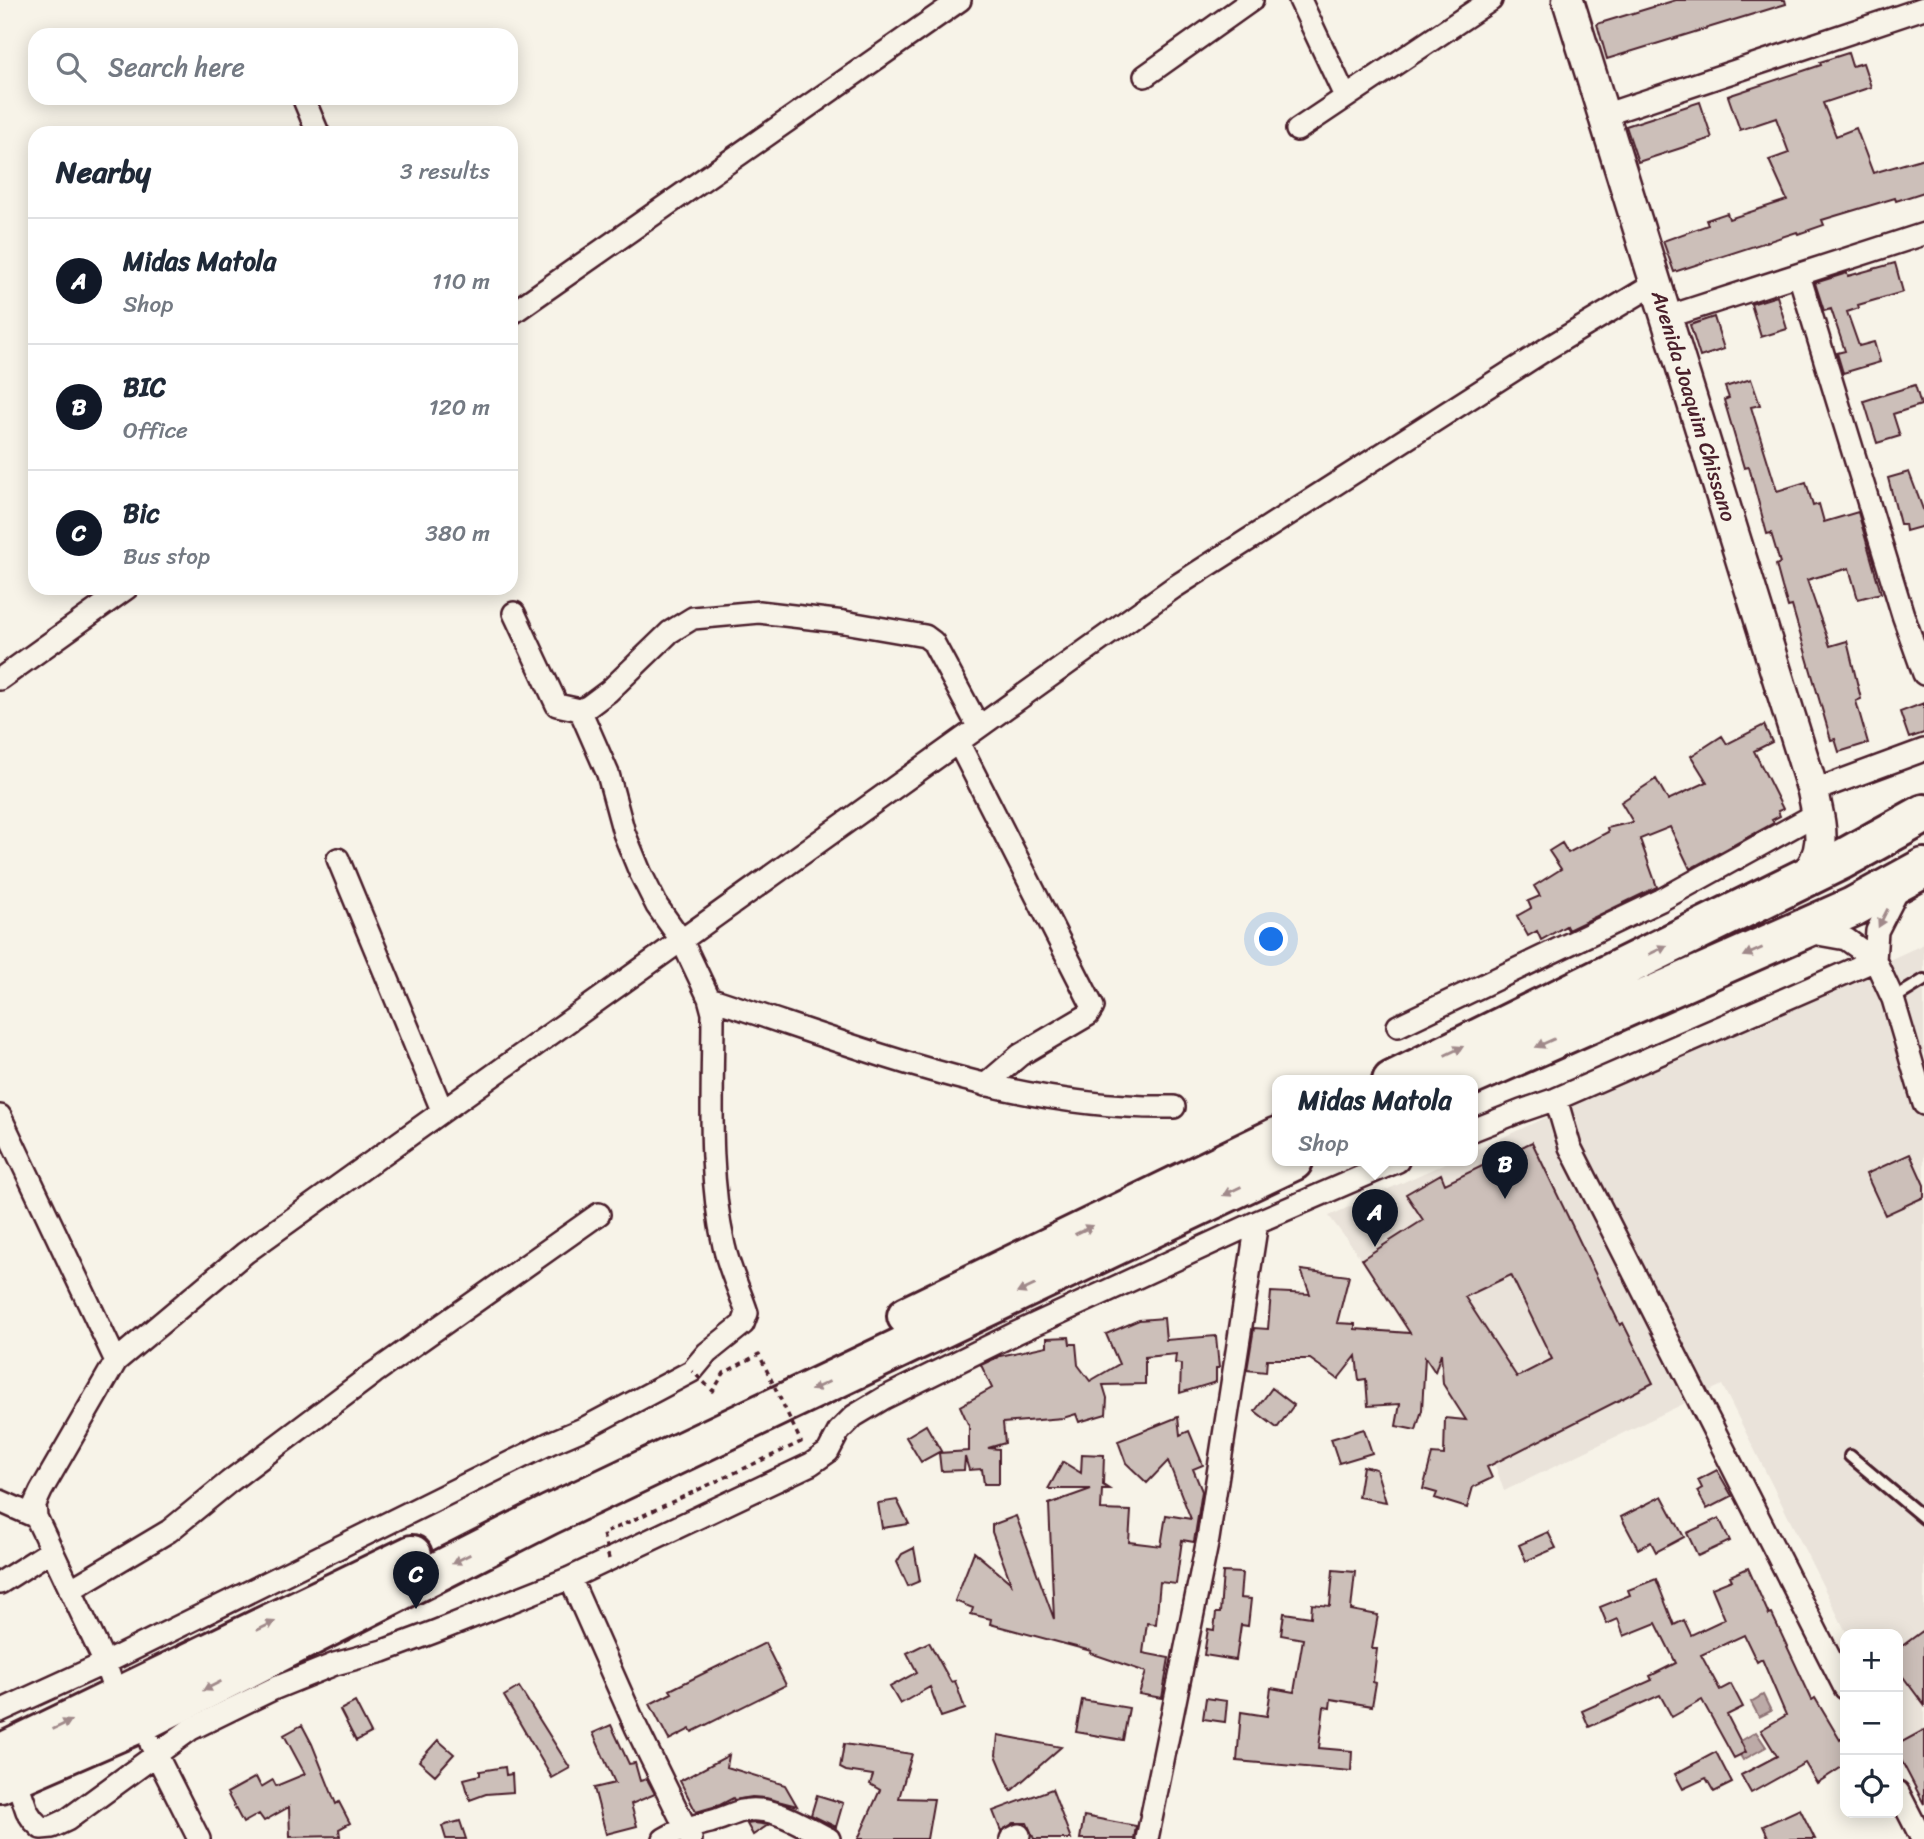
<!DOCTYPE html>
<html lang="en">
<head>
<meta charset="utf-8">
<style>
	:root { --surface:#fff; --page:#f6f6f7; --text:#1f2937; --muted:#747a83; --line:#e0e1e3; --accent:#111827 }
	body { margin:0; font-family:Sriracha,sans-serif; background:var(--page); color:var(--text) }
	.controls { position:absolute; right:21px; bottom:21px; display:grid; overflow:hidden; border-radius:14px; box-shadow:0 4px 18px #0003 }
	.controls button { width:63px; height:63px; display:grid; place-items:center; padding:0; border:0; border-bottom:2px solid var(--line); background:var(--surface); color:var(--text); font:35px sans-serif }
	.you { position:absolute; left:1272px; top:940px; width:24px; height:24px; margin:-18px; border:5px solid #fff; border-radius:50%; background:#1a73e8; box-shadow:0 0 0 10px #1a73e833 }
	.badge { display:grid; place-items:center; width:46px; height:46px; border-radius:50%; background:var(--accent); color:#fff; font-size:23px; font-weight:700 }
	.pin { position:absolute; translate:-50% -58px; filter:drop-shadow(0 2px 4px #0008) }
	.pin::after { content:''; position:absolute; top:37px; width:24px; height:21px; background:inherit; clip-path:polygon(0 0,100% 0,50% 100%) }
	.popup { position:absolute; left:1272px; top:1075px; width:206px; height:91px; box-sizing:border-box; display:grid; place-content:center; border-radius:14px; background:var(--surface); filter:drop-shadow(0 2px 5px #0005); font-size:23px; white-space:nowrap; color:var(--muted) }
	.popup b { font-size:26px; color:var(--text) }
	.popup::after { content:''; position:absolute; left:50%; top:100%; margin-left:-14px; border:14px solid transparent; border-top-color:var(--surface) }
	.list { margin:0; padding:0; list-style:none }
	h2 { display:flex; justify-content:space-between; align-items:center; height:91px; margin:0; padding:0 28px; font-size:30px }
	h2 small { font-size:23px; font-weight:400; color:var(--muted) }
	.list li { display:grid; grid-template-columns:46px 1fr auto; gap:21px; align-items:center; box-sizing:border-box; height:126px; padding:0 28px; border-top:2px solid var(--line) }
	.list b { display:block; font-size:26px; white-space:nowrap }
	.list p { margin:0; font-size:23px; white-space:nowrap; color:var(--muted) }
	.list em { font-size:23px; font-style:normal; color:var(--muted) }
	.icon { flex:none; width:38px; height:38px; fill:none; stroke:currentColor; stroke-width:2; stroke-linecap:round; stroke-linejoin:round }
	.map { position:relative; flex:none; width:1924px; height:1839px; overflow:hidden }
	.search { position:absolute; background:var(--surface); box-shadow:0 4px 18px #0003; left:28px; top:28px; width:490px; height:77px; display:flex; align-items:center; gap:18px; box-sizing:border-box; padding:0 24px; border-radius:21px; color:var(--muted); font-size:26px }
	.panel { position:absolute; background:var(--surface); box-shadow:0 4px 18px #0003; left:28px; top:126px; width:490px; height:469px; border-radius:21px }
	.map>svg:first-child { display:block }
	.built { fill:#eae3da }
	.water { fill:#bcaaa7; stroke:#8e7275; stroke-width:2 }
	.building { fill:#ccbfb9; stroke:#4a1f2b; stroke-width:2; fill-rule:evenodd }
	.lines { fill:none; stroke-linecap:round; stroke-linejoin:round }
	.lane-casing { stroke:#4a1f2b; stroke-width:16 }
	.street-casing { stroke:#4a1f2b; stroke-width:26 }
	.secondary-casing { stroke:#4a1f2b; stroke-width:35 }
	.highway-casing { stroke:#4a1f2b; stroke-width:44 }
	.lane { stroke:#f7f3e8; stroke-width:10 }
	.street { stroke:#f7f3e8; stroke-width:21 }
	.secondary { stroke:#f7f3e8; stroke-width:30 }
	.highway { stroke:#f7f3e8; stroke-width:38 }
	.path-bridge { stroke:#4a1f2b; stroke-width:3.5; stroke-dasharray:5 5; stroke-linecap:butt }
	.oneway { fill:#a0898a }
	.labels { text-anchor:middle; stroke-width:5; stroke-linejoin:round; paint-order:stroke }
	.street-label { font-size:21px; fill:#4a1f2b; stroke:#f7f3e8 }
</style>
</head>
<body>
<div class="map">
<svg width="1924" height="1839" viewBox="0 0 1924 1839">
	<rect width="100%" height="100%" fill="#f7f3e8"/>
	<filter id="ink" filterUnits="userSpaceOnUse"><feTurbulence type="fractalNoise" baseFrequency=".0143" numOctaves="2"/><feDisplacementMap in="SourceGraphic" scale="14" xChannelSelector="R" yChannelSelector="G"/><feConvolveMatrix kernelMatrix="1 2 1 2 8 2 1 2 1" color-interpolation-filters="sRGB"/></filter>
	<g filter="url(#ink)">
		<path class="built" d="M1924,944V1788L1898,1735V1634H1847L1722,1385L1504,1491L1478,1415L1329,1216L1450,1161H1473V1151Z"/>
		<path class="water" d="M1763,1695L1771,1711L1759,1717L1751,1702Z
			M1756,1732L1766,1747L1743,1760L1734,1745Z"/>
		<path class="building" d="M1676,0H1785L1786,4L1607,59L1597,24Z
			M1848,53L1852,66L1863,63L1871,87L1823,103L1836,136L1856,128L1873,173L1924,158V192L1896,201L1895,198L1822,220L1824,225L1798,234L1797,232L1674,272L1663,241L1708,225L1706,220L1727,213L1729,219L1787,200L1769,160L1789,153L1776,118L1740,130L1728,96L1821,65L1820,62Z
			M1700,102L1712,138L1638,162L1626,126Z
			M1895,263L1903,292L1858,305L1859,308L1847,312L1859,346L1874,342L1880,362L1843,373L1837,353L1845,351L1831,309L1824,311L1815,283L1847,273L1848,276Z
			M1777,296L1787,329L1761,337L1751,304Z
			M1714,317L1724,349L1700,357L1690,325Z
			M1751,379L1760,405L1751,407L1777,491L1806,482L1813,506L1819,504L1824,522L1858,512L1881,593L1858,599L1849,568L1807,580L1830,646L1847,641L1861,699L1856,701L1868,743L1839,752L1835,739L1831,740L1792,606L1788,607L1782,587L1776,565L1780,563L1771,533L1767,534L1749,467L1744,468L1724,400L1729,398L1725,387Z
			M1915,385L1921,405L1893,414L1900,436L1877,443L1864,401Z
			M1909,472L1924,512V526L1906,531L1905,524H1900L1888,478Z
			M1924,703V733L1909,738L1900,712Z
			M1764,725L1772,742L1754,751L1783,809L1778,811L1780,816L1772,820L1774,823L1690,869L1670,827L1640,839L1657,887L1568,930L1566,926L1541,940L1537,931L1528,936L1517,916L1531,908L1528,901L1540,896L1534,886L1561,869L1549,851L1562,843L1568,853L1608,832L1607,828L1633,822L1621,802L1656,779L1668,800L1707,782L1691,756L1722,736L1727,744Z
			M1532,1142L1620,1325L1623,1323L1653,1383L1487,1467L1492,1478L1473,1487L1467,1508L1435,1498L1437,1493L1423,1489L1432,1454L1444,1455L1445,1418L1466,1420L1443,1384L1441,1353L1435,1372L1425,1357L1422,1410L1416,1430L1396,1426L1400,1404L1368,1406L1366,1379L1359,1380L1356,1356L1338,1379L1310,1359H1267L1266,1372L1247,1370L1254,1328L1268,1329L1271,1292L1310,1294L1301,1270L1349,1276L1337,1323L1355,1324V1329L1410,1333L1362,1259L1423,1220L1406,1194L1441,1174L1445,1184ZM1511,1275L1552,1359L1517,1377L1465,1297Z
			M1910,1154L1924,1185V1197L1885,1215L1866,1174Z
			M1164,1318L1166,1340L1216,1336L1219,1368H1216V1382L1180,1393L1181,1364L1175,1363L1176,1354L1145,1357V1384L1103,1385L1107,1398L1106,1414L1079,1422L1076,1414L1063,1418L1003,1423L1005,1443L988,1448L999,1449V1484H984L982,1469L969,1470L965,1457L964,1470L941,1471L939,1453L969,1451V1426L960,1406L992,1388L981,1365L1000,1356L1047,1346V1338L1069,1337L1070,1344H1076L1078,1365L1090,1381L1119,1364L1106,1334L1139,1320Z
			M1272,1388L1294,1405L1277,1428L1255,1411Z
			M1178,1417L1180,1435L1189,1431L1203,1465L1193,1469L1202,1491L1194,1542L1182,1540L1176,1584L1160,1582L1156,1624L1147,1623L1143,1653L1169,1658L1162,1698L1139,1694L1146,1672L1090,1653L1091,1651L990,1624L991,1619L971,1614L973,1608L955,1601L974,1552L1011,1583L992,1532V1525L1016,1516L1054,1619L1049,1504L1091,1489H1048L1063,1462L1081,1473L1082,1454L1104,1455L1103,1485L1109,1489H1102L1101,1510L1131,1511L1129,1542L1161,1546L1166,1515L1191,1519L1168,1461L1147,1483L1126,1463L1118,1441Z
			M926,1425L941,1451L921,1462L906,1437Z
			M1364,1429L1372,1453L1339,1463L1331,1439Z
			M1363,1466L1376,1469L1386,1502L1358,1497Z
			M1717,1470L1732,1496L1707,1509L1697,1491L1702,1488L1698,1480Z
			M1662,1496L1684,1537L1656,1552L1651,1542L1638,1549L1621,1517Z
			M897,1500L909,1524L882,1528L878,1503Z
			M1719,1518L1730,1541L1698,1556L1687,1533Z
			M1548,1532L1556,1548L1526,1561L1519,1545Z
			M914,1548L920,1581L908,1586L897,1562L902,1554Z
			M1748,1568L1769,1615L1772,1614L1812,1700L1815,1698L1840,1740L1845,1736V1765L1817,1783L1805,1763L1751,1793L1741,1775L1777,1756L1761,1730L1786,1715L1762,1659L1757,1662L1744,1635L1701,1655L1720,1690L1731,1684L1743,1707L1727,1715L1746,1752L1734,1758L1702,1700L1672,1717L1660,1695L1589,1727L1582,1711L1652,1680L1650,1676L1676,1663L1656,1623L1624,1636L1618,1619L1607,1624L1600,1607L1630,1595L1628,1590L1656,1579L1674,1625L1684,1620L1691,1635L1725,1619L1712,1588L1732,1580L1730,1576Z
			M1333,1570L1355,1572L1351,1610L1378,1615L1372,1649H1377L1373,1682L1376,1683L1372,1706L1331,1699L1330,1708L1324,1707L1319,1748L1352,1751L1351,1771L1237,1761L1241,1712L1267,1716L1271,1688L1294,1692L1303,1639L1281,1635L1284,1613L1311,1617L1312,1604L1330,1606Z
			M1223,1572L1242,1573L1240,1598L1251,1599L1248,1626L1241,1625L1236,1660L1204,1655L1208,1629L1214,1630L1216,1613H1220Z
			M1924,1630V1705L1898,1670V1649Z
			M929,1642L951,1682L955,1681L965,1709L941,1717L930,1687L900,1704L890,1687L917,1672L907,1653Z
			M765,1643L786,1685L692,1732L690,1729L669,1740L650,1704L672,1693L670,1690Z
			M519,1687L570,1768L552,1778L504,1696Z
			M1206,1698L1227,1701L1225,1722L1203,1719Z
			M1082,1700L1129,1708L1123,1740L1076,1732Z
			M355,1702L371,1733L356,1741L340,1710Z
			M302,1725L312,1744L336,1804L339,1802L350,1823L339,1829L340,1836L290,1837L289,1807L264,1821L259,1814L243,1823L227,1793L256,1777L261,1787L273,1780L276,1786L305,1774L284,1735Z
			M611,1725L629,1764L635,1763L640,1781L647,1779L655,1794L631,1804L637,1826L606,1834L594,1788L615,1783L593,1733Z
			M1924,1730V1804L1898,1754V1744Z
			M998,1735L1061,1747L1011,1791L996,1755Z
			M438,1740L454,1754L435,1775L419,1761Z
			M844,1744L912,1754L899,1798L934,1799L927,1839H858L880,1790L870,1784L873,1775L846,1771L840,1768Z
			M1716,1752L1732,1783L1714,1792L1706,1778L1683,1789L1675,1774Z
			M729,1755L727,1767L785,1785L797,1806L766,1798L752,1797L734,1800L733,1798L720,1805L696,1812L680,1781Z
			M505,1767L506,1775L512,1774L513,1792L486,1794L470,1800L464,1779L480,1775V1771Z
			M1052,1789L1071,1839H1034L1027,1823H1014L1001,1831L993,1811Z
			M817,1795L843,1803L836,1827L811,1815Z
			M1800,1809L1815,1839H1769L1763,1826Z
			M1084,1816L1136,1826L1134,1839H1080Z
			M460,1821L466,1839H446L442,1826Z
			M754,1823L762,1824L768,1825L753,1835L747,1824Z"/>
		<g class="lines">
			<defs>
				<path id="lane" d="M1893,999L1924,980
					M1850,1456L1924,1518"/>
				<path id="street" d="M1300,0L1345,96
					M1145,76L1252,0
					M305,102L318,133
					M1604,115L1924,8
					M1297,130L1491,0
					M1799,275L1903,615L1924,674
					M511,314L960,0
					M1667,317L1924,234
					M514,613L557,705L580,710L589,706L609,691L670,632L693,618L759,612L844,622L925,636L933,642L978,726
					M0,679L127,588
					M958,742L1093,1007L1088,1015L1020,1055L985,1085
					M1813,791L1924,750
					M338,859L442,1110
					M1900,886L1877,931L1875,960L1893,999L1924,1104
					M1807,932L1846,939L1875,960
					M709,998C861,1047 1012,1110 1174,1107
					M1398,1026L1661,900L1818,813
					M1556,1099L1570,1147L1845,1688
					M0,1116L116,1361
					M1473,1130L1521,1111L1556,1099L1875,960
					M0,1501L36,1517
					M570,1578L636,1727L691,1839
					M0,1583L52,1550
					M70,1590L169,1531L229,1482L374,1373L599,1214
					M117,1698L105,1663L36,1517L35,1504L41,1491L116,1361L245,1253L1173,588L1548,348L1656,283
					M0,1711L105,1663L550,1443L583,1429L692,1371L707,1353L743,1324L747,1313C740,1291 729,1269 724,1246C707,1170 713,1091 713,1013L709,998L682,941L657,906L640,872L624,833L608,774L580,710
					M151,1744L199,1839
					M15,1776L27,1811L33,1820L41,1828L52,1827L67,1820L191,1729L273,1689L335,1664L383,1651L434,1632L570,1578L811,1464L828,1452L839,1431L854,1416L884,1398L1016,1333L1257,1222L1398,1161
					M1898,1792L1922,1839
					M664,1839C683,1828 691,1827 710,1822C721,1819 731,1814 742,1811C772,1804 803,1826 829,1839
					M1011,1839L1019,1835
					M1147,1839L1208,1539L1257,1222"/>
				<g id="secondary">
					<path id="s1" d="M1568,0L1813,791C1820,826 1829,848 1804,878"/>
				</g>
				<path id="highway" d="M1392,1081L1841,860L1924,814
					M1459,1081L1853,907L1924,868
					M907,1316L1277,1137
					M0,1754L412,1555
					M0,1783L141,1722L549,1515L1293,1161"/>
			</defs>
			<use href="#lane" class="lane-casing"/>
			<use href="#street" class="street-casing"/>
			<use href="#secondary" class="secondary-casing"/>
			<use href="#highway" class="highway-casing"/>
			<use href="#lane" class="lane"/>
			<use href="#street" class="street"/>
			<use href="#secondary" class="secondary"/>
			<use href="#highway" class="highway"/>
			<path class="path-bridge" d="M609,1559L603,1534L801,1442L759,1354L724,1373L713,1391L692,1371"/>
		</g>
		<defs><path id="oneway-solid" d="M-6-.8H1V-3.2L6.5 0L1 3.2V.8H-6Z" transform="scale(1.75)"/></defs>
		<g class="oneway">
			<use href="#oneway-solid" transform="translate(1883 918) rotate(117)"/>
			<use href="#oneway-solid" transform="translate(1658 950) rotate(-26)"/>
			<use href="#oneway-solid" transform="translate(1753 952) rotate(156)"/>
			<use href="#oneway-solid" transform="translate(1545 1043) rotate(156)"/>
			<use href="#oneway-solid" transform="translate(1454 1051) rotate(-26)"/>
			<use href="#oneway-solid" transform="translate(1232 1191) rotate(154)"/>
			<use href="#oneway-solid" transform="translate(1084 1230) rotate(-26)"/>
			<use href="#oneway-solid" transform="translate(1026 1289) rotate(155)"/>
			<use href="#oneway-solid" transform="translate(820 1386) rotate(155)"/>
			<use href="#oneway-solid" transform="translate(461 1559) rotate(153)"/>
			<use href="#oneway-solid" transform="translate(266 1626) rotate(-26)"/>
			<use href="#oneway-solid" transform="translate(212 1686) rotate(153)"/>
			<use href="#oneway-solid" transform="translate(62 1725) rotate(-26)"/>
		</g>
	</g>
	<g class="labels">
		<g class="street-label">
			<text dy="7" stroke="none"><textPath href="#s1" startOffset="425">Avenida Joaquim Chissano</textPath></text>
		</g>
	</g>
</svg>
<div class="controls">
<button>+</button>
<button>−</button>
<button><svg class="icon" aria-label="locate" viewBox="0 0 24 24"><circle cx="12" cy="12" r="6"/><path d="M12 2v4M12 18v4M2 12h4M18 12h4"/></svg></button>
</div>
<div class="you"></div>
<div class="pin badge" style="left:1375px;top:1247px">A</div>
<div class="popup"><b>Midas Matola</b>Shop</div>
<div class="pin badge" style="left:1505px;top:1199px">B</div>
<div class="pin badge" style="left:416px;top:1609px">C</div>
<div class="search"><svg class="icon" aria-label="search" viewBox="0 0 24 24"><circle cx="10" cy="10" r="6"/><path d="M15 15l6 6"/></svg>Search here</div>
<section class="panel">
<h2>Nearby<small>3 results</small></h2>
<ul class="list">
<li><span class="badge">A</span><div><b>Midas Matola</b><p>Shop</p></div><em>110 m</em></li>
<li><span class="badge">B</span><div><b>BIC</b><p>Office</p></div><em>120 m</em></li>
<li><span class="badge">C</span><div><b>Bic</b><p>Bus stop</p></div><em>380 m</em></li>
</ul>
</section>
</div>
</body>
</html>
